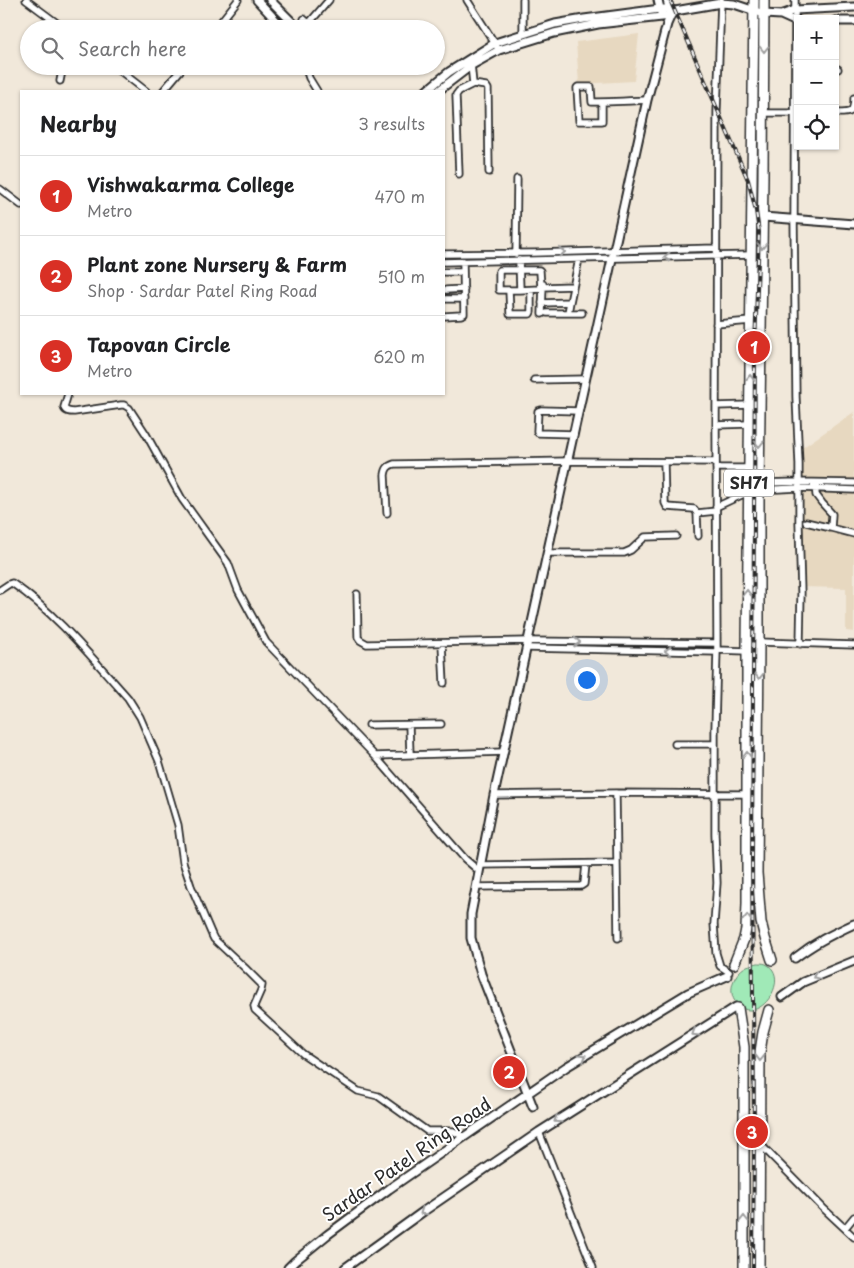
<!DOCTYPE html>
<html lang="en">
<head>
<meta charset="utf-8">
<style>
	:root { --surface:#fff; --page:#f2f2f2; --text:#202124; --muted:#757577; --line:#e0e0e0; --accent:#d93025 }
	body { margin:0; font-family:"Playpen Sans",sans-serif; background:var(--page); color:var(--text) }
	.controls { position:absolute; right:15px; top:15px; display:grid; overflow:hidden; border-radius:0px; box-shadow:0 1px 4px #0004 }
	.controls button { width:45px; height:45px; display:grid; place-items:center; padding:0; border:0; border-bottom:1px solid var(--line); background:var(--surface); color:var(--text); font:25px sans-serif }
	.you { position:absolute; left:586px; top:679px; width:18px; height:18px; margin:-12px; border:4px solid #fff; border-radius:50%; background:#1a73e8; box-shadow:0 0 0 8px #1a73e833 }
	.badge { display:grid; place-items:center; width:32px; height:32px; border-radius:50%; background:var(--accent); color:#fff; font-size:16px; font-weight:700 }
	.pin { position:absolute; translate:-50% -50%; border:2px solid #fff; box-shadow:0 1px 5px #0006 }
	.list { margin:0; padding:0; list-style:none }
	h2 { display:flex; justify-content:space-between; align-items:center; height:65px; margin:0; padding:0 20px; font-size:21px }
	h2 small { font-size:16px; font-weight:400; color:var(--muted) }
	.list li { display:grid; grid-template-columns:32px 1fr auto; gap:15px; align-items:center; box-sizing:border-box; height:80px; padding:0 20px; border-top:1px solid var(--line) }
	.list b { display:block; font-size:19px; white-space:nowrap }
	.list p { margin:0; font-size:16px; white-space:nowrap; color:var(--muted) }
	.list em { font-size:16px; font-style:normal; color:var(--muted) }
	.icon { flex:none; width:28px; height:28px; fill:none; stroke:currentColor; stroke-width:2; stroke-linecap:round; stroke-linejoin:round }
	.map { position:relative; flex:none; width:854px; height:1268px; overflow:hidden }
	.search { position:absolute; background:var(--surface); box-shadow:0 1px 4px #0004; left:20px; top:20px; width:425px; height:55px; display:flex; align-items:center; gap:12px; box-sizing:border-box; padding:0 18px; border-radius:28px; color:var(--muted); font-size:19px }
	.panel { position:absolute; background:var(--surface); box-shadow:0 1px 4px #0004; left:20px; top:90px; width:425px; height:305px; border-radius:0px }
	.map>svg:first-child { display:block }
	.built { fill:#e7d8c0 }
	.green { fill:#a0e9b7; stroke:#668a71 }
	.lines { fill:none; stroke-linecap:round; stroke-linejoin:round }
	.minor-casing { stroke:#2b2b2b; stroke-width:9 }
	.tertiary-casing { stroke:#2b2b2b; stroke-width:11 }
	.primary-casing { stroke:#2b2b2b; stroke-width:12 }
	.minor { stroke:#fff; stroke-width:5.5 }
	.tertiary { stroke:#fff; stroke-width:7 }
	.primary { stroke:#fff; stroke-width:9 }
	.rail-casing { stroke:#2b2b2b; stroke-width:4 }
	.rail { stroke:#fff; stroke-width:2; stroke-dasharray:5.5; stroke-linecap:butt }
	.oneway { stroke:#a0a0a0 }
	.labels { text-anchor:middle; stroke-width:4; stroke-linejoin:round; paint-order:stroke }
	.shield { fill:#fff; stroke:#6b6b6b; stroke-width:1 }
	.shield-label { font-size:16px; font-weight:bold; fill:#2b2b2b }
	.street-label { font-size:18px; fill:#2b2b2b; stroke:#fff }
</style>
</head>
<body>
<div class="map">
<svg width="854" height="1268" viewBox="0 0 854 1268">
	<rect width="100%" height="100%" fill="#f1e8da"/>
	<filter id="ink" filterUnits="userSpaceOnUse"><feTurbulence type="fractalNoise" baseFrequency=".02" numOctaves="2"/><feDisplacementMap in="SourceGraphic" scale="10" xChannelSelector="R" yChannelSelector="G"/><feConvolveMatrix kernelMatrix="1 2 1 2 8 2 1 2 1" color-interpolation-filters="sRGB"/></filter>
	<g filter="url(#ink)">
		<path class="built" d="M639,34L634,81L579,84L576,42Z
			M854,412V632L846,631V588L799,587V450Z"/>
		<path class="green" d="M758,963C760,963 763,963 766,964C790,976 764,1020 742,1008C725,998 731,974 747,966C750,965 754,964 758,963Z"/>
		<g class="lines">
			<defs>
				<path id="minor" d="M26,0L65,29
					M467,0L499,50
					M721,0L717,111L716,425L717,650L715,729V834L717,883L714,924L716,953L720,966L729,972
					M795,0L794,219L796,397L799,464V524L801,593L800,644
					M304,19L315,29
					M215,29L238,0
					M304,29L329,0
					M523,34V0
					M114,66L146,91
					M305,66L309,78L317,91
					M835,69H838
					M60,81L63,66
					M473,84L486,86L488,89L489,172
					M163,91L184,66
					M602,102V121H579L577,88L578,87H591L592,102C610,102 629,101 647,100
					M763,113H798
					M835,113C850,113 854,114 854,98
					M459,174L456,95L459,91L473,84L471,64
					M0,189L21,205
					M444,254L534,253L716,248
					M516,254L517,179
					M519,260L520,290L539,289L541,288L540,271L539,270H500L499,271V290H520
					M444,262L752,255
					M444,272H463
					M543,287L573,286
					M446,290L464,289
					M509,290L510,314H530L531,312V290
					M444,299H464
					M570,302L568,313H582
					M542,303L570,302L579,259
					M547,313H568
					M542,314L543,284
					M444,316L461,315L464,314L463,261
					M716,324L751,321
					M534,380L586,379
					M68,394L64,407C65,412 70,412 74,412L121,405H124L129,408L146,434L182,499L228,563L238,590L266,642L375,756L465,859L479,871
					M716,406L750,405
					M716,425L749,424
					M574,434L538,433L537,431L538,411L541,410L579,411
					M664,462L665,503L667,507L694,509L697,513L716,511
					M716,468H749
					M799,482L854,483
					M759,483L799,482
					M759,490L799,488L854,490
					M716,507L748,492
					M387,513L385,475C386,468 388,466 394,464L568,461L716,462
					M697,513L698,536
					M806,522L831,528L832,514L822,503L816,495L815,483
					M831,528L854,534
					M548,553H624L631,550L645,537L676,536
					M0,590L9,584L12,583C57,614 92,658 128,698L140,717L159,761L178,825L183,862L191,886L212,935L214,939L245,968L262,985L261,990L254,1006L255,1010L303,1054L358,1091L378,1096L427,1131H453L464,1137
					M357,594L358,637L360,640L367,644L528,641L716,643
					M442,644L444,683
					M747,644L759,642L854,645
					M527,648L716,652
					M717,650L747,651
					M369,725L441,724
					M409,725L410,755
					M675,744H715
					M375,756L504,752
					M616,793L618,938
					M494,795L616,793L748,794
					M480,865L617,863
					M476,887L581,886L584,884L586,864
					M539,1132L593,1268
					M760,1144L823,1208L854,1237
					M845,1228L854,1217"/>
				<path id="tertiary" d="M257,0L284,29
					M270,0L299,29
					M658,0L661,13
					M781,15L795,10L854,7
					M835,21H854
					M426,91L449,72L495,43L555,24L584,19L660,9H670L675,11L721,3L734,4L764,14L781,15L792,20L798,21
					M438,91L472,65L499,50L554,33L598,24L662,17L671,15L673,13
					M763,217L854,224
					M795,958C814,943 832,934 854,924
					M782,997L803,982L854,961
					M533,1107L481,974L471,938V914L494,795L647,100L667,24L671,15L667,0
					M288,1268L295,1261L327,1235L389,1189L464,1137L566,1067L688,993L727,976
					M345,1268L424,1211L539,1132L736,1007"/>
				<path id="primary" d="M764,0L763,177L759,490V642L757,873L761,922L765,938L772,960
					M734,964L744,939L746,929L747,903V644L754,0
					M738,1008L744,1047V1268
					M759,1268L760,1052L763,1032L769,1010"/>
			</defs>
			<use href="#minor" class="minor-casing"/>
			<use href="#tertiary" class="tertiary-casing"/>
			<use href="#primary" class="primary-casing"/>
			<use href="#minor" class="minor"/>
			<use href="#tertiary" class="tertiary"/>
			<use href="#primary" class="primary"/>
			<defs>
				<path id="rail" d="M670,0L748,180L756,211L759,232L755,347L752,859L754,1132L753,1268"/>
			</defs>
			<use href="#rail" class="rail-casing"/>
			<use href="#rail" class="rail"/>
		</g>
		<defs><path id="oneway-chevron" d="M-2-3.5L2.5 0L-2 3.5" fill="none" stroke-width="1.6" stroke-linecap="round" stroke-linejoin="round" transform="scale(1.25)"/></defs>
		<g class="oneway">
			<use href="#oneway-chevron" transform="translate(764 49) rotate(90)"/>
			<use href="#oneway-chevron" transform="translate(762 246) rotate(91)"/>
			<use href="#oneway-chevron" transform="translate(562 252) rotate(-2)"/>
			<use href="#oneway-chevron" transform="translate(667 257) rotate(179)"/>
			<use href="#oneway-chevron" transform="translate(750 378) rotate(-89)"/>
			<use href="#oneway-chevron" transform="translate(759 444) rotate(91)"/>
			<use href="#oneway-chevron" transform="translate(747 593) rotate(-89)"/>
			<use href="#oneway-chevron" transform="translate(577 642)"/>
			<use href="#oneway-chevron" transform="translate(668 651) rotate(-179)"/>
			<use href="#oneway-chevron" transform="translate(759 676) rotate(91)"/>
			<use href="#oneway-chevron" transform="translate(747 755) rotate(-90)"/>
			<use href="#oneway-chevron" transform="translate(747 918) rotate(-88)"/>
			<use href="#oneway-chevron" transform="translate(816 976) rotate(157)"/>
			<use href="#oneway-chevron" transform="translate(695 1033) rotate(148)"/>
			<use href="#oneway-chevron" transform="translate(583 1057) rotate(-32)"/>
			<use href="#oneway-chevron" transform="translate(760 1058) rotate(91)"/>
			<use href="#oneway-chevron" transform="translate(557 1120) rotate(147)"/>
			<use href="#oneway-chevron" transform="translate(423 1212) rotate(145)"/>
			<use href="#oneway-chevron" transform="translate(744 1219) rotate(-90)"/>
		</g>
	</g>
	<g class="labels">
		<rect class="shield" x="724" y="469.5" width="50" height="27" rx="4"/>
		<g class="shield-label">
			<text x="749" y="489">SH71</text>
		</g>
		<g class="street-label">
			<text transform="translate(407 1160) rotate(-35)" y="6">Sardar Patel Ring Road</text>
		</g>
	</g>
</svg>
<div class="controls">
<button>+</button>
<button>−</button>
<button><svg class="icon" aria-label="locate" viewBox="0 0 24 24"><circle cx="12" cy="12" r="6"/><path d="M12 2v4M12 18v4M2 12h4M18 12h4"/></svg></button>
</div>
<div class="you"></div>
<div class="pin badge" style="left:754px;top:347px">1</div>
<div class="pin badge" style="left:509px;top:1072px">2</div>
<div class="pin badge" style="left:752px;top:1132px">3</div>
<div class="search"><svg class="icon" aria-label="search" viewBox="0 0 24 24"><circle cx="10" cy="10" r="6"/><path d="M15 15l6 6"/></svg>Search here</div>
<section class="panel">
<h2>Nearby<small>3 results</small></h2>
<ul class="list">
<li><span class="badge">1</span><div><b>Vishwakarma College</b><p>Metro</p></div><em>470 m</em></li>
<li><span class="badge">2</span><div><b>Plant zone Nursery &amp; Farm</b><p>Shop · Sardar Patel Ring Road</p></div><em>510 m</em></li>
<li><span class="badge">3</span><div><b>Tapovan Circle</b><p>Metro</p></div><em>620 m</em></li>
</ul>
</section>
</div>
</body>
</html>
